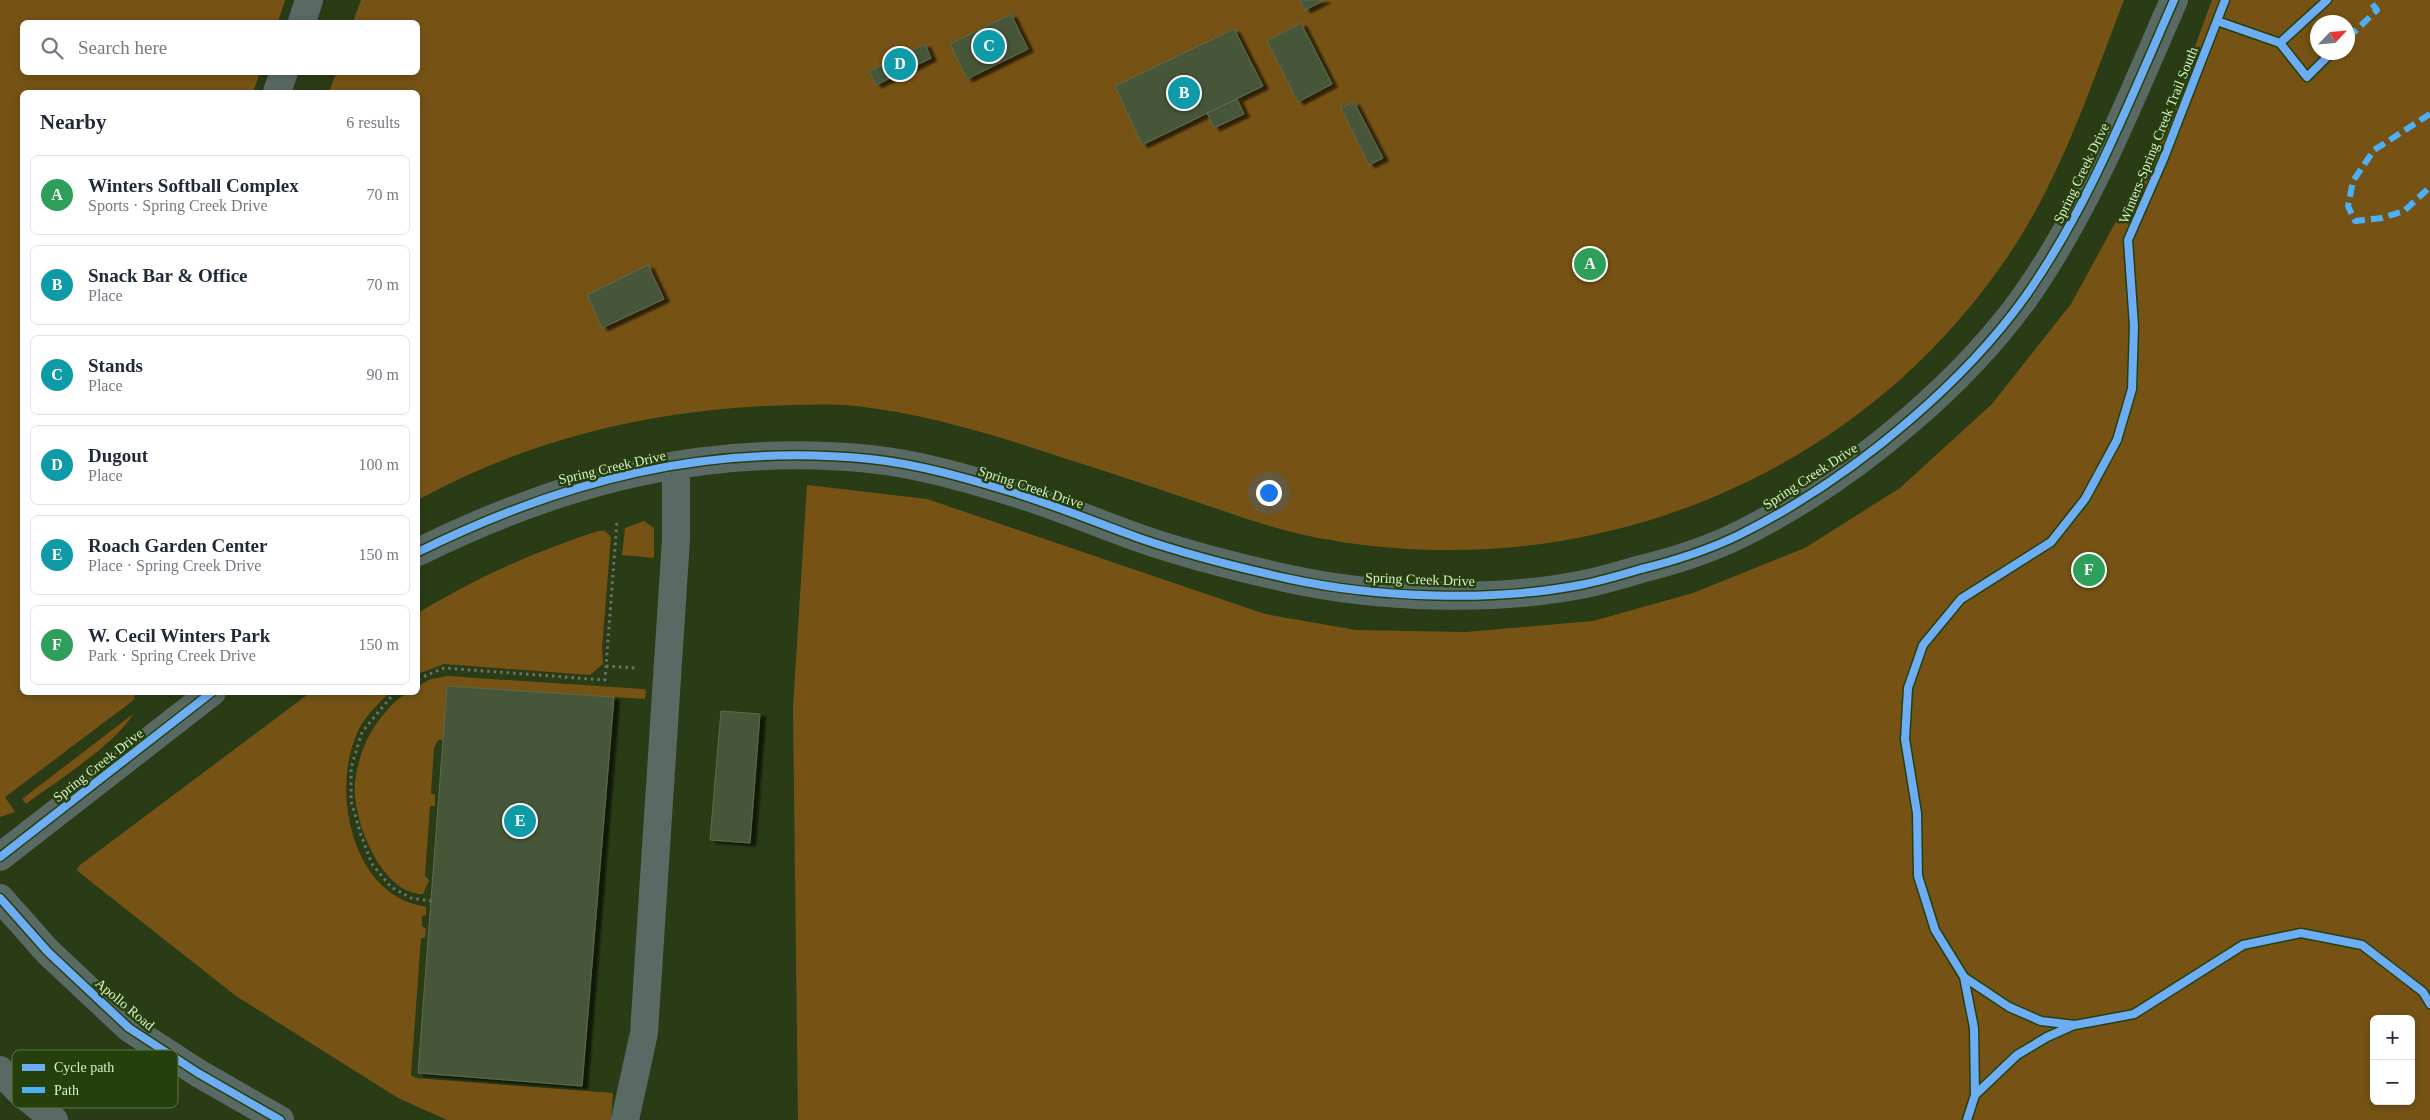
<!DOCTYPE html>
<html lang="en">
<head>
<meta charset="utf-8">
<style>
	:root { --surface:#fff; --page:#f6f6f7; --text:#1f2937; --muted:#747a83; --line:#e0e1e3; --accent:#57665d }
	body { margin:0; font-family:Georgia,serif; background:var(--page); color:var(--text) }
	.controls { position:absolute; right:15px; bottom:15px; display:grid; overflow:hidden; border-radius:8px; box-shadow:0 2px 8px #0003 }
	.controls button { width:45px; height:45px; display:grid; place-items:center; padding:0; border:0; border-bottom:1px solid var(--line); background:var(--surface); color:var(--text); font:25px sans-serif }
	.compass { position:absolute; left:2310px; top:15px; width:45px; height:45px; border-radius:50%; background:var(--surface); box-shadow:0 2px 8px #0003; rotate:64deg }
	.you { position:absolute; left:1268px; top:492px; width:18px; height:18px; margin:-12px; border:4px solid #fff; border-radius:50%; background:#1a73e8; box-shadow:0 0 0 8px #1a73e833 }
	.badge { display:grid; place-items:center; width:32px; height:32px; border-radius:50%; background:var(--accent); color:#fff; font-size:16px; font-weight:700 }
	.pin { position:absolute; translate:-50% -50%; border:2px solid #fff; box-shadow:0 1px 5px #0006 }
	.list { margin:0; padding:0; list-style:none }
	h2 { display:flex; justify-content:space-between; align-items:center; height:65px; margin:0; padding:0 20px; font-size:21px }
	h2 small { font-size:16px; font-weight:400; color:var(--muted) }
	.list li { display:grid; grid-template-columns:32px 1fr auto; gap:15px; align-items:center; box-sizing:border-box; height:80px; margin:0 10px 10px; padding:0 10px; border:1px solid var(--line); border-radius:8px }
	.list b { display:block; font-size:19px; white-space:nowrap }
	.list p { margin:0; font-size:16px; white-space:nowrap; color:var(--muted) }
	.list em { font-size:16px; font-style:normal; color:var(--muted) }
	.icon { flex:none; width:28px; height:28px; fill:none; stroke:currentColor; stroke-width:2; stroke-linecap:round; stroke-linejoin:round }
	.map { position:relative; flex:none; width:2430px; height:1120px; overflow:hidden }
	.search { position:absolute; background:var(--surface); box-shadow:0 2px 8px #0003; left:20px; top:20px; width:400px; height:55px; display:flex; align-items:center; gap:12px; box-sizing:border-box; padding:0 18px; border-radius:8px; color:var(--muted); font-size:19px }
	.panel { position:absolute; background:var(--surface); box-shadow:0 2px 8px #0003; left:20px; top:90px; width:400px; height:605px; border-radius:8px }
	.map>svg:first-child { display:block }
	.green { fill:#765315; fill-rule:evenodd }
	.building { fill:#475737; stroke:#5c6b4d; filter:url(#shadow) }
	.lines { fill:none; stroke-linecap:round; stroke-linejoin:round }
	.path { stroke:#667568; stroke-width:3; stroke-dasharray:2.5 4; stroke-linecap:butt }
	.minor { stroke:#596963; stroke-width:28 }
	.quiet { stroke:#4cb0f7; stroke-width:6; stroke-dasharray:12 6; stroke-linecap:butt }
	.cycleway-casing { stroke:#26400d; stroke-width:11 }
	.cycleway { stroke:#6dadf4; stroke-width:8 }
	.labels { text-anchor:middle; stroke-width:5; stroke-linejoin:round; paint-order:stroke }
	.street-label { font-size:14px; fill:#d9eecb; stroke:#26400d }
	.key { fill:#26400d; stroke:#5c7446; stroke-width:1 }
	.key-label { font-size:14px; fill:#d9eecb }
</style>
</head>
<body>
<div class="map">
<svg width="2430" height="1120" viewBox="0 0 2430 1120">
	<defs>
		<filter id="shadow"><feDropShadow dx="5.5" dy="3" stdDeviation="1" flood-color="#0009"/></filter>
	</defs>
	<rect width="100%" height="100%" fill="#2a3c15"/>
	<path class="green" d="M0,0H285L278,22H22V72L260,73L253,92H22V692L134,693L135,699L5,797L15,812L0,817Z
		M361,0H2124C2090,88 2061,178 2008,256C1858,478 1592,585 1330,540C1280,532 1233,514 1185,498C1147,485 1109,472 1070,460C1001,437 929,414 856,406C826,403 795,405 765,406C643,412 525,441 418,500V92H329L336,73L418,72V22H353Z
		M2212,0H2430V1120H798L793,707L807,485L927,499L1265,614L1356,630L1466,632L1593,621L1693,593L1805,548L1900,488L1992,404L2071,304L2161,139ZM2318,22H2348V52H2318ZM2374,1019H2411V1101H2374Z
		M644,521L654,528V558L622,555L625,528Z
		M598,531H605L611,537L602,648L603,664L590,675L444,664L418,674V613C475,578 534,552 598,531Z
		M448,676L643,689L646,690L645,699L447,686L443,740H438L434,748L431,793L435,795V806H430L425,876L429,880L423,894C381,894 352,819 355,783C358,757 367,734 384,714C393,703 402,692 418,692V686L431,679Z
		M311,692L389,693C378,704 365,716 358,731C334,781 346,871 401,899C408,903 418,905 426,907V915L422,916V926L426,929L425,938H421L411,1075L416,1078L613,1093L611,1120H447L398,1098L236,996L80,873L77,870L80,865Z
		M133,714C116,744 55,782 26,804L22,799Z"/>
	<path class="building" d="M1300,0H1325L1305,10Z
		M1011,14L1028,49L967,79L950,44Z
		M1301,23L1332,84L1298,102L1267,41Z
		M1234,29L1263,86L1142,145L1115,86Z
		M925,44L931,58L876,85L869,71Z
		M1237,99L1244,114L1214,128L1207,113Z
		M1354,102L1383,158L1369,165L1341,108Z
		M648,265L664,299L602,328L587,295Z
		M447,686L614,697L582,1086L418,1073Z
		M721,711L760,714L750,843L710,840Z"/>
	<g class="lines">
		<path class="path" d="M606,666L635,668
			M418,679L444,668L605,680L617,520
			M395,692L362,732L351,768V801L361,835L372,864L391,887L411,898L431,901"/>
		<path class="minor" d="M302,22L309,0
			M277,92L284,72
			M418,552C564,480 706,443 870,459C918,464 966,478 1012,492C1055,505 1097,523 1139,538C1188,555 1240,568 1290,579C1378,598 1492,602 1580,585C1601,581 1621,575 1641,569C1674,561 1708,550 1739,535C1801,504 1859,464 1911,419C1954,382 1992,343 2025,297C2089,206 2129,102 2174,0
			M0,857L212,692
			M0,898L48,952L129,1028L198,1073L280,1120
			M0,1070L17,1089L54,1120
			M625,1120L644,1033L676,539V465"/>
		<path class="quiet" d="M2348,38L2377,10L2369,0
			M2430,114L2374,150L2353,181L2348,206L2355,221L2382,218L2404,211L2430,187"/>
		<defs>
			<path id="cycleway" d="M2225,0L2163,160L2128,240L2134,326L2132,389L2117,440L2085,499L2051,542L1961,599L1923,645L1908,688L1905,739L1917,813L1918,876L1935,930L1964,977L2009,1007L2041,1021L2075,1025L2134,1014L2243,945L2301,933L2362,945L2423,992L2430,1004
				M2217,21L2280,43L2307,77L2332,52
				M2280,43L2327,0
				M418,552C564,480 706,443 870,459C918,464 966,478 1012,492C1055,505 1097,523 1139,538C1188,555 1240,568 1290,579C1378,598 1492,602 1580,585C1601,581 1621,575 1641,569C1674,561 1708,550 1739,535C1801,504 1859,464 1911,419C1954,382 1992,343 2025,297C2089,206 2129,102 2174,0
				M0,857L212,692
				M0,898L48,952L129,1028L198,1073L280,1120
				M1964,977L1974,1028L1975,1095L1967,1120
				M1975,1095L2017,1055L2047,1037L2074,1025"/>
		</defs>
		<use href="#cycleway" class="cycleway-casing"/>
		<use href="#cycleway" class="cycleway"/>
	</g>
	<g class="labels">
		<g class="street-label">
			<text transform="translate(2158 135) rotate(-68)" y="5">Winters-Spring Creek Trail South</text>
			<text transform="translate(2081 173) rotate(-64)" y="5">Spring Creek Drive</text>
			<text transform="translate(612 467) rotate(-13)" y="5">Spring Creek Drive</text>
			<text transform="translate(1810 476) rotate(-33)" y="5">Spring Creek Drive</text>
			<text transform="translate(1031 487) rotate(18)" y="5">Spring Creek Drive</text>
			<text transform="translate(1420 579) rotate(2)" y="5">Spring Creek Drive</text>
			<text transform="translate(98 765) rotate(-38)" y="5">Spring Creek Drive</text>
			<text transform="translate(125 1004) rotate(40)" y="5">Apollo Road</text>
		</g>
	</g>
	<rect x="12" y="1050" width="166" height="58" rx="8" class="key"/>
	<rect x="22" y="1064" width="23" height="7" fill="#6dadf4"/>
	<rect x="22" y="1087" width="23" height="6" fill="#4cb0f7"/>
	<g class="key-label">
		<text x="54" y="1072">Cycle path</text>
		<text x="54" y="1095">Path</text>
	</g>
</svg>
<div class="controls">
<button>+</button>
<button>−</button>
</div>
<svg class="compass" viewBox="-18 -18 36 36"><path d="M0-13l5 13h-10z" fill="#e53935"/><path d="M0 13l5-13h-10z" fill="#747a83"/></svg>
<div class="you"></div>
<div class="pin badge" style="left:1590px;top:264px;background:#2e9e5b">A</div>
<div class="pin badge" style="left:1184px;top:93px;background:#0f9aa8">B</div>
<div class="pin badge" style="left:989px;top:46px;background:#0f9aa8">C</div>
<div class="pin badge" style="left:900px;top:64px;background:#0f9aa8">D</div>
<div class="pin badge" style="left:520px;top:821px;background:#0f9aa8">E</div>
<div class="pin badge" style="left:2089px;top:570px;background:#2e9e5b">F</div>
<div class="search"><svg class="icon" aria-label="search" viewBox="0 0 24 24"><circle cx="10" cy="10" r="6"/><path d="M15 15l6 6"/></svg>Search here</div>
<section class="panel">
<h2>Nearby<small>6 results</small></h2>
<ul class="list">
<li><span class="badge" style="background:#2e9e5b">A</span><div><b>Winters Softball Complex</b><p>Sports · Spring Creek Drive</p></div><em>70 m</em></li>
<li><span class="badge" style="background:#0f9aa8">B</span><div><b>Snack Bar &amp; Office</b><p>Place</p></div><em>70 m</em></li>
<li><span class="badge" style="background:#0f9aa8">C</span><div><b>Stands</b><p>Place</p></div><em>90 m</em></li>
<li><span class="badge" style="background:#0f9aa8">D</span><div><b>Dugout</b><p>Place</p></div><em>100 m</em></li>
<li><span class="badge" style="background:#0f9aa8">E</span><div><b>Roach Garden Center</b><p>Place · Spring Creek Drive</p></div><em>150 m</em></li>
<li><span class="badge" style="background:#2e9e5b">F</span><div><b>W. Cecil Winters Park</b><p>Park · Spring Creek Drive</p></div><em>150 m</em></li>
</ul>
</section>
</div>
</body>
</html>
